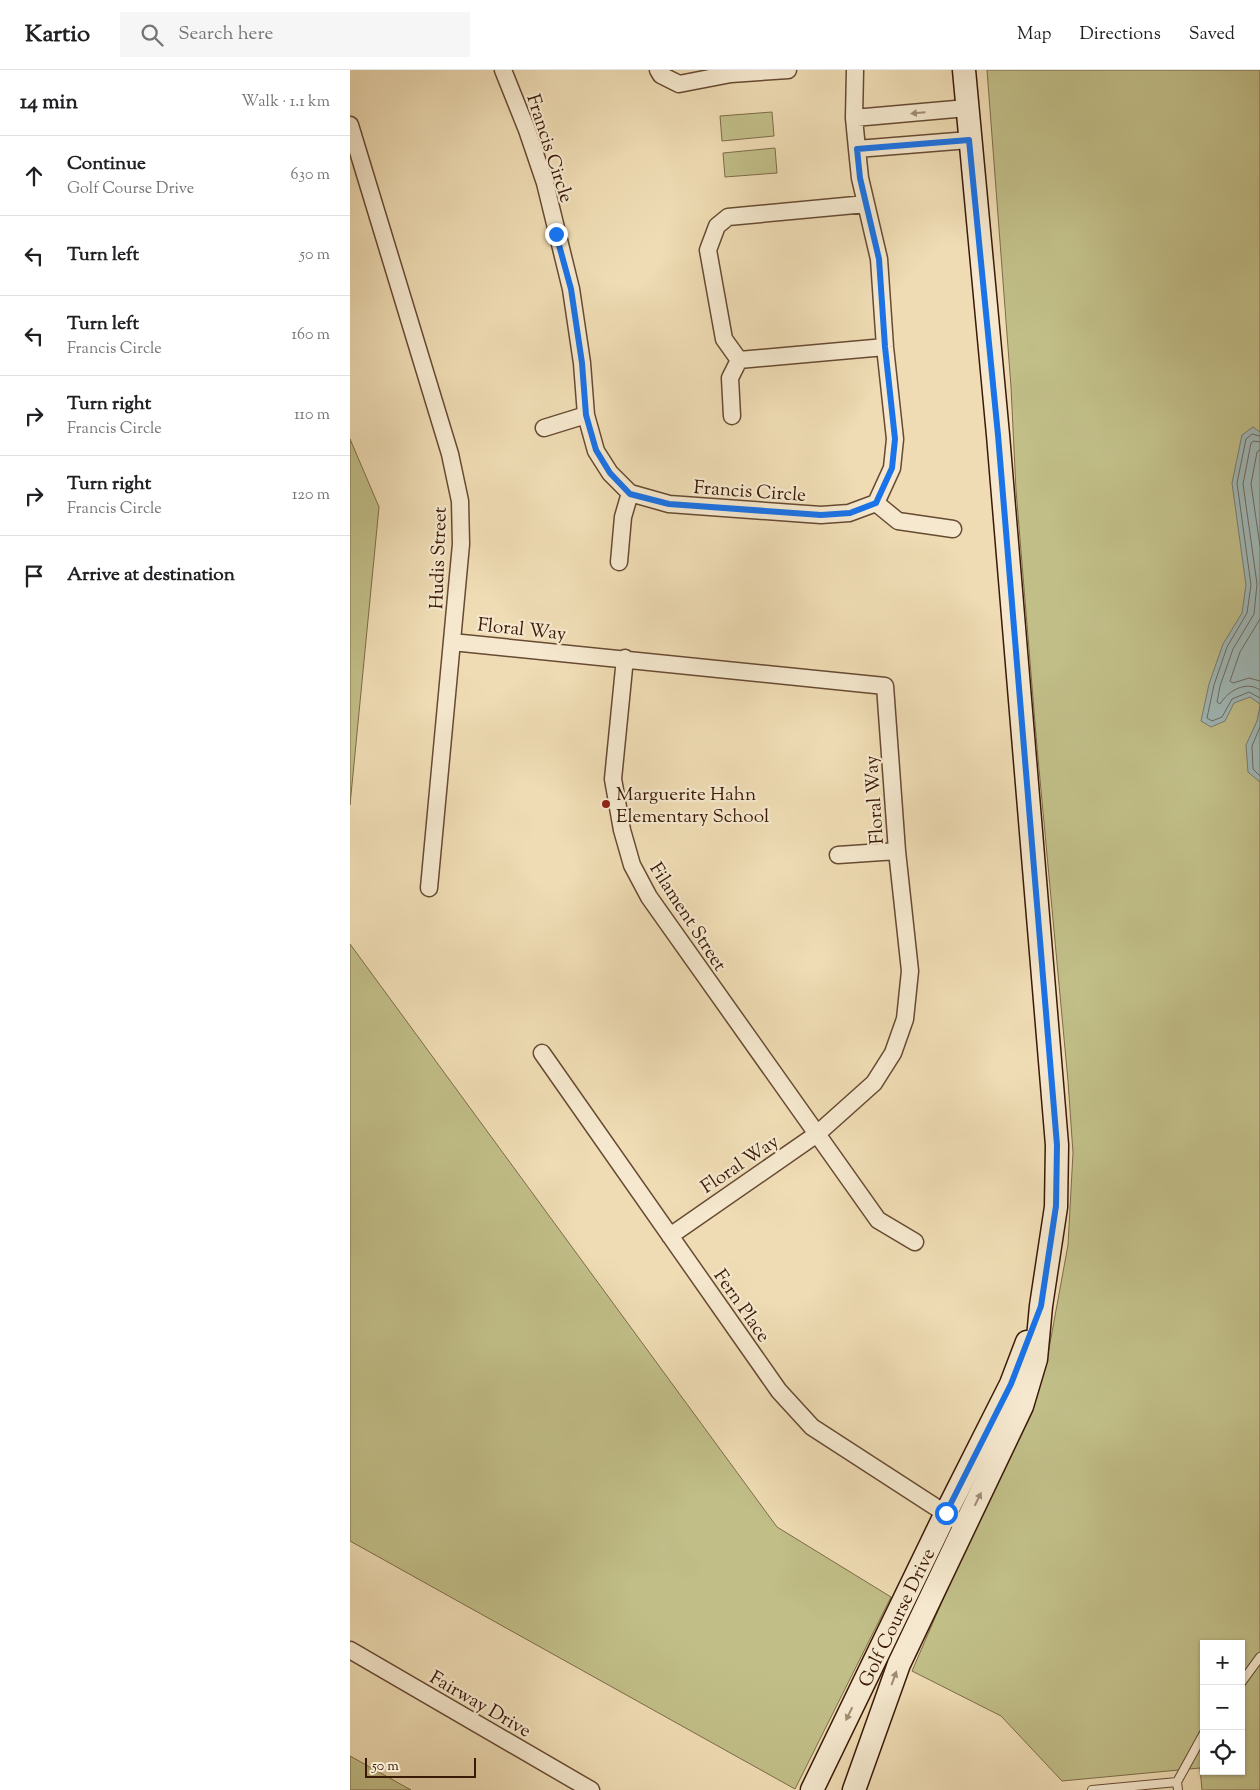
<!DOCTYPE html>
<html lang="en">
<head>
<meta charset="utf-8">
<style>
	:root { --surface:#fff; --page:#f6f6f6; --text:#202124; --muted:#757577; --line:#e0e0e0 }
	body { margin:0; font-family:"Sorts Mill Goudy",serif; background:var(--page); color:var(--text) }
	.controls { position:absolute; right:15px; bottom:15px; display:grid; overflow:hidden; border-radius:0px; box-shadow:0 1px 4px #0004 }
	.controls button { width:45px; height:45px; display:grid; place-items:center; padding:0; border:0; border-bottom:1px solid var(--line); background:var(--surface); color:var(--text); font:25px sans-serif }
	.scale { position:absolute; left:15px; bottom:12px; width:111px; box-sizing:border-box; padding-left:5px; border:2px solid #3a1907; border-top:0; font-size:14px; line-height:18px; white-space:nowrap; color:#3a1907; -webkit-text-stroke:4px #f5e8ce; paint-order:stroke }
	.stop { position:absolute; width:15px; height:15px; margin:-11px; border:4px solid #1a73e8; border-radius:50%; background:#fff }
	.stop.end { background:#1a73e8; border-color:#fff; box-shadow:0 1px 5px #0008 }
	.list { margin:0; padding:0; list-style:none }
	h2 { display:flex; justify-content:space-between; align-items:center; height:65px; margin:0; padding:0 20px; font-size:21px }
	h2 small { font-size:16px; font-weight:400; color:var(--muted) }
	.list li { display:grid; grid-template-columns:32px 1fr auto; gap:15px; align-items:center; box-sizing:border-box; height:80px; padding:0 20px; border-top:1px solid var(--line) }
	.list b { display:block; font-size:19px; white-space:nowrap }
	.list p { margin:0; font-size:16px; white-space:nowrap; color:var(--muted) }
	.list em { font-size:16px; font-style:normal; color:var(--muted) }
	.icon { flex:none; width:28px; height:28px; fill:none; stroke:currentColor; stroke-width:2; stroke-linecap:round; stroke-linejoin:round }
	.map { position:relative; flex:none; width:910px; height:1720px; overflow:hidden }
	header { display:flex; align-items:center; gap:30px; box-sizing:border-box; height:70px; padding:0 25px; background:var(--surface); border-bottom:1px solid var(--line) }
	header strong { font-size:24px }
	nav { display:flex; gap:28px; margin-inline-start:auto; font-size:18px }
	.search { width:350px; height:45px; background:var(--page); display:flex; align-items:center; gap:12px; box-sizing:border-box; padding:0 18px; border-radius:0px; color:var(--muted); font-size:19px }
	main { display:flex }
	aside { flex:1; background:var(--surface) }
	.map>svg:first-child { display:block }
	.green { fill:#c1be88; stroke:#7e6c48; fill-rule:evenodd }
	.water { fill:#9fb9b9; stroke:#777972 }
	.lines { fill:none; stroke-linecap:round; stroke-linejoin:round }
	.shore { stroke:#6c6960; stroke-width:1 }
	.lane-casing { stroke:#674a32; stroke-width:10 }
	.street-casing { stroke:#674a32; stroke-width:19 }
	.secondary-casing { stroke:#3a1907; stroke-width:25 }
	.lane { stroke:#f5e8ce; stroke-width:8 }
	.street { stroke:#f5e8ce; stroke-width:16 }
	.secondary { stroke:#f5e8ce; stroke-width:22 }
	.oneway { fill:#a18b74 }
	.route { stroke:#1a73e8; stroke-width:6 }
	.poi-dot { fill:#8f2418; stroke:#f5e8ce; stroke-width:2 }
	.labels { text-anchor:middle; stroke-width:4.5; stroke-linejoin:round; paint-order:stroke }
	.street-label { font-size:19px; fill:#3a1907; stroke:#f5e8ce }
	.poi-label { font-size:19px; fill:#3a1907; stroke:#f5e8ce; text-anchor:start }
</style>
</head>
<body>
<header>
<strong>Kartio</strong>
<div class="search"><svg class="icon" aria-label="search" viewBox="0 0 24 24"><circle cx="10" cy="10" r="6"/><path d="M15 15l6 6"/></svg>Search here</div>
<nav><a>Map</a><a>Directions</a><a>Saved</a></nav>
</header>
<main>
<aside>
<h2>14 min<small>Walk · 1.1 km</small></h2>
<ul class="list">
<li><svg class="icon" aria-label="ahead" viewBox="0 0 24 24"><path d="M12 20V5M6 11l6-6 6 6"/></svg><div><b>Continue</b><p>Golf Course Drive</p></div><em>630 m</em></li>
<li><svg class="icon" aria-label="left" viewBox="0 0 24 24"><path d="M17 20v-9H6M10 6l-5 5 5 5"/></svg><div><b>Turn left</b></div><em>50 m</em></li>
<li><svg class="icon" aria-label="left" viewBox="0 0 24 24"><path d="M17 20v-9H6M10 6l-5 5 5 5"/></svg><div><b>Turn left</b><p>Francis Circle</p></div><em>160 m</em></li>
<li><svg class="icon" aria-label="right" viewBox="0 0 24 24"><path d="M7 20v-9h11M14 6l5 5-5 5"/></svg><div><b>Turn right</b><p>Francis Circle</p></div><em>110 m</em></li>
<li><svg class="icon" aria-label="right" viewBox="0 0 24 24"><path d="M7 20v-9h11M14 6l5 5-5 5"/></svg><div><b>Turn right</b><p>Francis Circle</p></div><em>120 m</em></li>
<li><svg class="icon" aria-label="arrive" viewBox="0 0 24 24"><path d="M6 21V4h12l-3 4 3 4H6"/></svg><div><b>Arrive at destination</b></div></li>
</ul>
</aside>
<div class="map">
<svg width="910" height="1720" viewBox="0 0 910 1720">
	<rect width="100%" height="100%" fill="#efdcb4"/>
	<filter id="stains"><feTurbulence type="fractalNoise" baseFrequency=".004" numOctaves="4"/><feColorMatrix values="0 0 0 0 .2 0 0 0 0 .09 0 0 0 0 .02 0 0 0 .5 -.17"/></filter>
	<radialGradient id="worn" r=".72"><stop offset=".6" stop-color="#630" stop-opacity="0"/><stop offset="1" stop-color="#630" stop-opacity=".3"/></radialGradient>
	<path class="green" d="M637,0H910V1720H852L850,1698L712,1711L651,1646L562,1601L610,1490L682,1336L698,1284L718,1175L723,1083L718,1011L687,677L666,420L661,317ZM854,1574H891V1701H854Z
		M422,42L424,66L372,71L370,46Z
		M425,78L427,103L375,107L373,83Z
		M0,369L29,437L0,735Z
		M0,874L427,1457L541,1527L445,1719L0,1471Z
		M0,1686L61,1720H0Z"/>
	<path class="water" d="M903,357L910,362V634L900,627L884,633L875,651L861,657L851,651L859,614L873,574L892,543L896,515L882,413L892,365Z
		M910,636V712L898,702L896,675L907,651Z"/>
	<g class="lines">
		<path class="shore" d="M910,366L902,364L896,369L887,413L901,515L897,543L877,577L864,615L857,648L862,651L872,647L882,629L899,622L910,628
			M910,372L904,371L901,373L893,414L907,514L904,544L883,579L870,616L867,632L870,634C878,621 896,610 910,620
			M910,380L907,382L901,414L910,476
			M910,549L890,582L880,611L883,613L899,608L910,611
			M910,657L902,676L903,699L910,706"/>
		<defs>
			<path id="lane" d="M891,1613L910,1587
				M827,1712L854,1663
				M742,1720L827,1712L828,1720"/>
			<path id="street" d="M153,0L177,60L195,113L221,219L232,293L236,345L246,381L260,403L280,423L319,434L471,445L499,443L526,433L542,398L545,369L535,277L529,189L510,108L507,79L504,48L505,0
				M308,0L311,5L329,14L381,4L438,0
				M504,48L617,38
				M0,55L100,384L110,431L111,474L79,818
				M507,79L619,70
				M389,290L374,269L358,180L367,156L378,147L516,134
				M389,290L535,277
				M382,346L380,308L389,290
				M194,358L236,345
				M526,433L548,451L603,459
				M269,492L273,447L280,423
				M102,572L535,616L547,781L560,901L555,949L543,983L524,1013L467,1064L320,1166
				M275,588L263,709L272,760L282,795L299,827L528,1150L565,1172
				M488,785L547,781
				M192,983L429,1321L462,1357L604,1449
				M0,1580L241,1720"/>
			<g id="secondary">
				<path id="s1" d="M462,1720L596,1443L661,1314L677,1272"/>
				<path d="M504,1720L549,1594L672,1336L686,1289L691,1236L706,1137L707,1075L648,365L614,0"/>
			</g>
		</defs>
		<use href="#lane" class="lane-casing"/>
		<use href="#street" class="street-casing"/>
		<use href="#secondary" class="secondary-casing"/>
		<use href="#lane" class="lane"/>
		<use href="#street" class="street"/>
		<use href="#secondary" class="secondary"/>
	</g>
	<defs><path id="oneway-solid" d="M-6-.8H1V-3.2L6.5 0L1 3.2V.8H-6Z" transform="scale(1.25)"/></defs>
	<g class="oneway">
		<use href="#oneway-solid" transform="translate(568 43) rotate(175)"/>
		<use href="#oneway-solid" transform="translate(628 1429) rotate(-64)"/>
		<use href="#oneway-solid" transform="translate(544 1608) rotate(-70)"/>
		<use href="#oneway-solid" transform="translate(499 1644) rotate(116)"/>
	</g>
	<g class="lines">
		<path class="route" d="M206,164L221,219L232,293L236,345L246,380L260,403L280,424L319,434L471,445L500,443L526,433L542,398L545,369L535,277L529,189L510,108L507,79L619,70L648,365L707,1075L706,1136L691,1236L661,1314L596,1443"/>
	</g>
	<circle class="poi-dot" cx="256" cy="734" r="5"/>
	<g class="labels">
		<g class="street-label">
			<text transform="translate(201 78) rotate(72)" y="7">Francis Circle</text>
			<text transform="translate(400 420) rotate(4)" y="7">Francis Circle</text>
			<text transform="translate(87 488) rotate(-88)" y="7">Hudis Street</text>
			<text transform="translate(172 558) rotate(6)" y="7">Floral Way</text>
			<text transform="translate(523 730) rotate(-94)" y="7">Floral Way</text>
			<text transform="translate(339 846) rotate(57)" y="7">Filament Street</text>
			<text transform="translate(389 1093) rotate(-34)" y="7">Floral Way</text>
			<text transform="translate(393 1235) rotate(55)" y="7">Fern Place</text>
			<text dy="7" stroke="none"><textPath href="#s1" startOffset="192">Golf Course Drive</textPath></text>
			<text transform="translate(131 1633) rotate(30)" y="7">Fairway Drive</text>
		</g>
		<g class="poi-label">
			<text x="266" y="730">Marguerite Hahn<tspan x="266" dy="22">Elementary School</tspan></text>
		</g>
	</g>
	<rect width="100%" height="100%" filter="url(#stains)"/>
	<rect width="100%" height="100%" fill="url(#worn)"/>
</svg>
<div class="controls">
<button>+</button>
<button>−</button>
<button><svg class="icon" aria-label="locate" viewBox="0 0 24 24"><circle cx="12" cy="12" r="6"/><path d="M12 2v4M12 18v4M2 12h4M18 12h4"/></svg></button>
</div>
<div class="scale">50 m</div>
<div class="stop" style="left:596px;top:1443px"></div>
<div class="stop end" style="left:206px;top:164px"></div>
</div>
</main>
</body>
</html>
